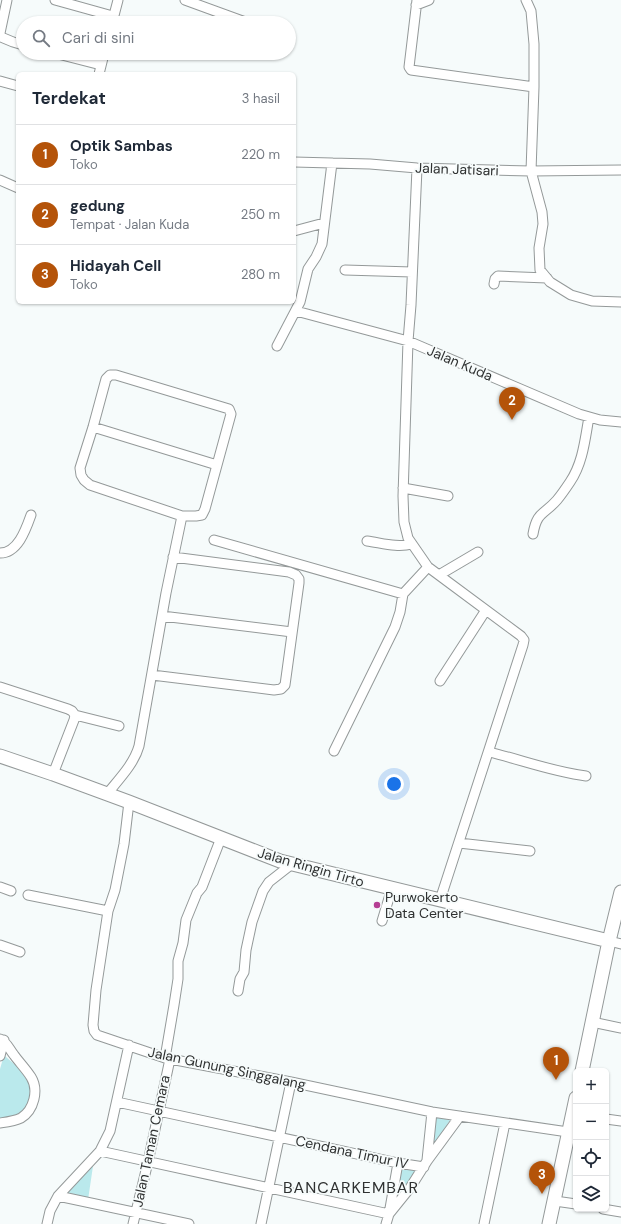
<!DOCTYPE html>
<html lang="id">
<head>
<meta charset="utf-8">
<style>
	:root { --surface:#fff; --page:#f6f6f7; --text:#1f2937; --muted:#747a83; --line:#e0e1e3; --accent:#b45309 }
	body { margin:0; font-family:"DM Sans",sans-serif; background:var(--page); color:var(--text) }
	.controls { position:absolute; right:12px; bottom:12px; display:grid; overflow:hidden; border-radius:6px; box-shadow:0 1px 3px #0004 }
	.controls button { width:36px; height:36px; display:grid; place-items:center; padding:0; border:0; border-bottom:1px solid var(--line); background:var(--surface); color:var(--text); font:20px sans-serif }
	.you { position:absolute; left:394px; top:784px; width:14px; height:14px; margin:-10px; border:3px solid #fff; border-radius:50%; background:#1a73e8; box-shadow:0 0 0 6px #1a73e833 }
	.badge { display:grid; place-items:center; width:26px; height:26px; border-radius:50%; background:var(--accent); color:#fff; font-size:13px; font-weight:700 }
	.pin { position:absolute; translate:-50% -33px; filter:drop-shadow(0 1px 2px #0008) }
	.pin::after { content:''; position:absolute; top:21px; width:14px; height:12px; background:inherit; clip-path:polygon(0 0,100% 0,50% 100%) }
	.list { margin:0; padding:0; list-style:none }
	h2 { display:flex; justify-content:space-between; align-items:center; height:52px; margin:0; padding:0 16px; font-size:17px }
	h2 small { font-size:13px; font-weight:400; color:var(--muted) }
	.list li { display:grid; grid-template-columns:26px 1fr auto; gap:12px; align-items:center; box-sizing:border-box; height:60px; padding:0 16px; border-top:1px solid var(--line) }
	.list b { display:block; font-size:15px; white-space:nowrap }
	.list p { margin:0; font-size:13px; white-space:nowrap; color:var(--muted) }
	.list em { font-size:13px; font-style:normal; color:var(--muted) }
	.icon { flex:none; width:22px; height:22px; fill:none; stroke:currentColor; stroke-width:2; stroke-linecap:round; stroke-linejoin:round }
	.map { position:relative; flex:none; width:621px; height:1224px; overflow:hidden }
	.search { position:absolute; background:var(--surface); box-shadow:0 1px 3px #0004; left:16px; top:16px; width:280px; height:44px; display:flex; align-items:center; gap:10px; box-sizing:border-box; padding:0 14px; border-radius:22px; color:var(--muted); font-size:15px }
	.panel { position:absolute; background:var(--surface); box-shadow:0 1px 3px #0004; left:16px; top:72px; width:280px; height:232px; border-radius:6px }
	.map>svg:first-child { display:block }
	.green { fill:#bae9ec }
	.lines { fill:none; stroke-linecap:round; stroke-linejoin:round }
	.street-casing { stroke:#949999; stroke-width:11 }
	.secondary-casing { stroke:#949999; stroke-width:15 }
	.street { stroke:#fff; stroke-width:9 }
	.secondary { stroke:#fff; stroke-width:13 }
	.poi-dot { fill:#b53e93; stroke:#f6fbfb; stroke-width:1.5 }
	.labels { text-anchor:middle; stroke-width:3.5; stroke-linejoin:round; paint-order:stroke }
	.street-label { font-size:14px; fill:#2f3131; stroke:#f6fbfb }
	.poi-label { font-size:14px; fill:#2f3131; stroke:#f6fbfb; text-anchor:start }
	.quarter-label { font-size:16px; letter-spacing:1px; fill:#2f3131; stroke:#f6fbfb }
</style>
</head>
<body>
<div class="map">
<svg width="621" height="1224" viewBox="0 0 621 1224">
	<rect width="100%" height="100%" fill="#f6fbfb"/>
	<path class="green" d="M4,1055C11,1062 24,1071 29,1079C32,1085 32,1088 31,1094C27,1114 19,1116 0,1119V1069Z
		M435,1117L450,1120L436,1143L431,1141Z
		M87,1164L93,1166L88,1200L62,1194Z
		M399,1168L418,1171L403,1196L394,1194Z"/>
	<g class="lines">
		<defs>
			<path id="street" d="M7,0L0,33L1,37L13,42L23,45
				M55,0L109,15
				M185,0L248,23
				M417,0L409,67L411,70L534,87
				M526,0L531,11L534,44V87L531,171L542,212L543,224L539,248L540,270L550,282L571,295L592,301L621,302
				M416,5L429,0
				M112,23L118,0
				M54,53L97,64L100,53
				M99,74L103,58
				M0,81L18,86
				M294,162L370,164L417,168L531,171L621,170
				M417,168L411,305L408,341L403,496L404,522L408,538L428,567L521,636L524,640L523,645L440,900
				M0,180L18,188
				M294,231L324,223
				M345,270L412,272
				M494,284L495,279L498,276L547,278
				M296,311L408,341L579,414L600,420L621,422
				M277,346L300,302L308,269L316,257L322,244L332,163
				M110,375H116L229,409L231,414L205,509L202,515L196,516H182L90,485L84,480L81,475L80,468L93,427L106,379Z
				M93,427L217,465
				M403,488L448,496
				M533,534C537,511 544,515 557,500C562,494 566,488 570,482C583,463 585,439 589,417
				M214,540L403,594
				M367,541C382,543 397,548 412,544
				M0,553C18,553 26,529 31,515
				M439,575L478,552
				M162,616L292,632
				M152,675L274,690L281,689L285,685L299,583V579L296,575L289,572L173,557
				M440,681L486,610
				M0,687L68,709L72,711L75,715L74,720L53,774
				M75,715L119,726
				M334,751L395,627L400,612L403,594L428,567
				M489,752C522,760 553,772 586,776
				M107,794C119,779 134,764 139,746L166,593L182,516
				M129,802L124,844L115,890L108,911L96,990L93,1025L94,1031L97,1035L165,1058L291,1082L432,1112L568,1132
				M459,843L530,851
				M0,887L11,891
				M28,895L108,911
				M382,921L392,888
				M609,941L621,944
				M0,945L20,952
				M238,991L240,979L244,972L246,950L252,922L263,891L269,882L292,864
				M592,1022L621,1028
				M0,1039C7,1042 9,1049 14,1055C19,1062 26,1069 31,1077C39,1090 34,1110 21,1118C15,1121 7,1122 0,1123
				M0,1056L4,1040
				M165,1058L174,1005L178,979V961L183,943L186,920L197,893L202,887L221,838
				M117,1102L398,1163L424,1167
				M606,1119L621,1121
				M100,1151L389,1214L398,1163
				M427,1160L432,1112
				M58,1196L189,1224
				M555,1201L576,1204
				M603,1209L621,1212
				M47,1224L50,1211L58,1196L100,1151L110,1131L129,1045
				M133,1224L148,1162L170,1059
				M261,1224L291,1082
				M386,1224L389,1214L410,1188L427,1161L460,1116
				M484,1224L505,1123"/>
			<path id="secondary" d="M0,756L53,774L129,802L280,861L609,941
				M582,1071L609,941L621,892
				M549,1224L576,1098"/>
		</defs>
		<use href="#street" class="street-casing"/>
		<use href="#secondary" class="secondary-casing"/>
		<use href="#street" class="street"/>
		<use href="#secondary" class="secondary"/>
	</g>
	<circle class="poi-dot" cx="377" cy="905" r="4"/>
	<g class="labels">
		<g class="street-label">
			<text transform="translate(457 169) rotate(2)" y="5">Jalan Jatisari</text>
			<text transform="translate(460 363) rotate(23)" y="5">Jalan Kuda</text>
			<text transform="translate(311 867) rotate(16)" y="5">Jalan Ringin Tirto</text>
			<text transform="translate(227 1068) rotate(12)" y="5">Jalan Gunung Singgalang</text>
			<text transform="translate(151 1141) rotate(-78)" y="5">Jalan Taman Cemara</text>
			<text transform="translate(352 1152) rotate(12)" y="5">Cendana Timur IV</text>
		</g>
		<g class="poi-label">
			<text x="385" y="902">Purwokerto<tspan x="385" dy="16">Data Center</tspan></text>
		</g>
		<g class="quarter-label">
			<text x="351" y="1193">BANCARKEMBAR</text>
		</g>
	</g>
</svg>
<div class="controls">
<button>+</button>
<button>−</button>
<button><svg class="icon" aria-label="locate" viewBox="0 0 24 24"><circle cx="12" cy="12" r="6"/><path d="M12 2v4M12 18v4M2 12h4M18 12h4"/></svg></button>
<button><svg class="icon" aria-label="layers" viewBox="0 0 24 24"><path d="M12 4l9 5-9 5-9-5zM3 14l9 5 9-5"/></svg></button>
</div>
<div class="you"></div>
<div class="pin badge" style="left:556px;top:1080px">1</div>
<div class="pin badge" style="left:512px;top:420px">2</div>
<div class="pin badge" style="left:542px;top:1194px">3</div>
<div class="search"><svg class="icon" aria-label="search" viewBox="0 0 24 24"><circle cx="10" cy="10" r="6"/><path d="M15 15l6 6"/></svg>Cari di sini</div>
<section class="panel">
<h2>Terdekat<small>3 hasil</small></h2>
<ul class="list">
<li><span class="badge">1</span><div><b>Optik Sambas</b><p>Toko</p></div><em>220 m</em></li>
<li><span class="badge">2</span><div><b>gedung</b><p>Tempat · Jalan Kuda</p></div><em>250 m</em></li>
<li><span class="badge">3</span><div><b>Hidayah Cell</b><p>Toko</p></div><em>280 m</em></li>
</ul>
</section>
</div>
</body>
</html>
